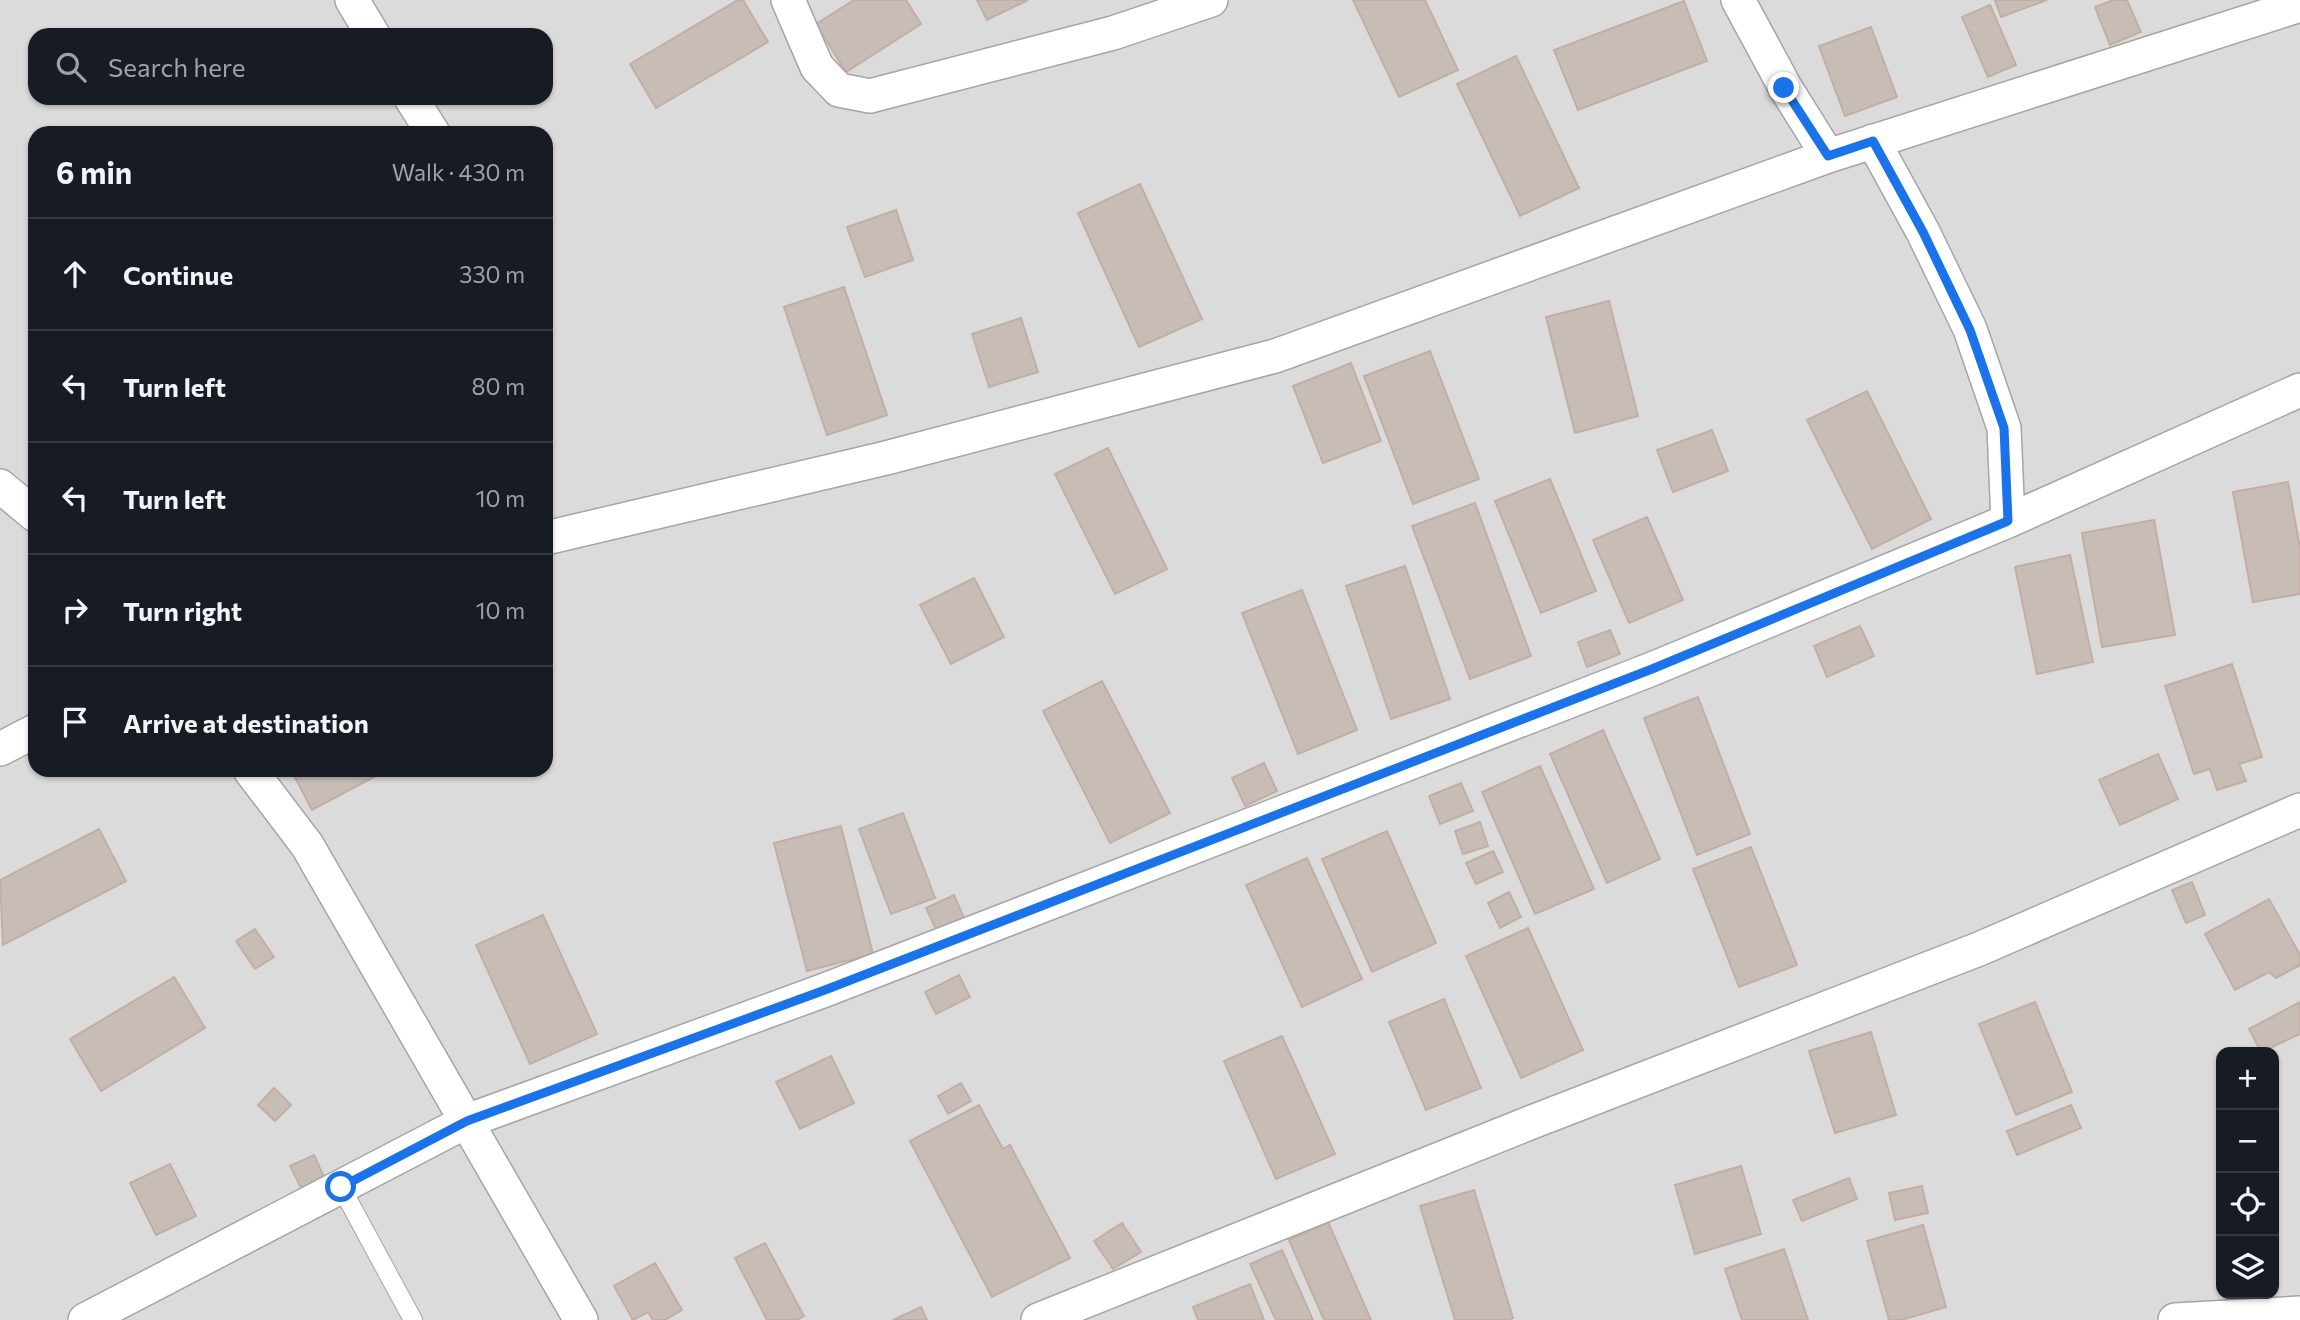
<!DOCTYPE html>
<html lang="en">
<head>
<meta charset="utf-8">
<style>
	:root { --surface:#171b24; --page:#242831; --text:#f1f3f6; --muted:#9ea1a6; --line:#363941 }
	body { margin:0; font-family:Commissioner,sans-serif; background:var(--page); color:var(--text) }
	.controls { position:absolute; right:21px; bottom:21px; display:grid; overflow:hidden; border-radius:14px; box-shadow:0 2px 5px #0004 }
	.controls button { width:63px; height:63px; display:grid; place-items:center; padding:0; border:0; border-bottom:2px solid var(--line); background:var(--surface); color:var(--text); font:35px sans-serif }
	.stop { position:absolute; width:21px; height:21px; margin:-16px; border:5px solid #1a73e8; border-radius:50%; background:#fff }
	.stop.end { background:#1a73e8; border-color:#fff; box-shadow:0 2px 7px #0008 }
	.list { margin:0; padding:0; list-style:none }
	h2 { display:flex; justify-content:space-between; align-items:center; height:91px; margin:0; padding:0 28px; font-size:30px }
	h2 small { font-size:23px; font-weight:400; color:var(--muted) }
	.list li { display:grid; grid-template-columns:46px 1fr auto; gap:21px; align-items:center; box-sizing:border-box; height:112px; padding:0 28px; border-top:2px solid var(--line) }
	.list b { display:block; font-size:26px; white-space:nowrap }
	.list em { font-size:23px; font-style:normal; color:var(--muted) }
	.icon { flex:none; width:38px; height:38px; fill:none; stroke:currentColor; stroke-width:2; stroke-linecap:round; stroke-linejoin:round }
	.map { position:relative; flex:none; width:2300px; height:1320px; overflow:hidden }
	.search { position:absolute; background:var(--surface); box-shadow:0 2px 5px #0004; left:28px; top:28px; width:525px; height:77px; display:flex; align-items:center; gap:18px; box-sizing:border-box; padding:0 24px; border-radius:21px; color:var(--muted); font-size:26px }
	.panel { position:absolute; background:var(--surface); box-shadow:0 2px 5px #0004; left:28px; top:126px; width:525px; height:651px; border-radius:21px }
	.map>svg:first-child { display:block }
	.residential { fill:#dcdbdb; fill-rule:evenodd }
	.building { fill:#c8bcb6; stroke:#c3aea4; stroke-width:2 }
	.lines { fill:none; stroke-linecap:round; stroke-linejoin:round }
	.service-casing { stroke:#a5a5a5; stroke-width:20 }
	.minor-casing { stroke:#a5a5a5; stroke-width:36 }
	.service { stroke:#fff; stroke-width:18 }
	.minor { stroke:#fff; stroke-width:33 }
	.route { stroke:#1a73e8; stroke-width:9 }
</style>
</head>
<body>
<div class="map">
<svg width="2300" height="1320" viewBox="0 0 2300 1320">
	<rect width="100%" height="100%" fill="#f0eae3"/>
	<path class="residential" d="M0,0H2300V1320H0ZM35,35H546V98H35ZM35,133H546V770H35ZM2221,1052H2274V1294H2221Z"/>
	<path class="building" d="M738,0H743L768,42L656,108L630,64Z
		M854,0H906L921,24L846,72L816,24Z
		M977,0H1028L987,20Z
		M1353,0H1425L1458,70L1399,97Z
		M1995,0H2047L2001,17Z
		M2113,0H2127L2141,32L2110,45L2095,7Z
		M1684,1L1707,61L1578,110L1554,50Z
		M1990,5L2016,65L1988,77L1962,17Z
		M1871,27L1897,97L1845,116L1819,46Z
		M1516,56L1579,188L1520,216L1457,84Z
		M1140,184L1202,319L1139,347L1078,213Z
		M896,210L913,260L865,277L847,227Z
		M844,287L887,415L827,435L784,307Z
		M1609,301L1638,416L1575,433L1546,317Z
		M1021,318L1038,372L989,387L972,334Z
		M1430,351L1479,479L1413,504L1364,376Z
		M1351,363L1381,441L1323,463L1293,386Z
		M1867,391L1931,519L1872,549L1807,420Z
		M1712,430L1728,471L1673,492L1657,450Z
		M1108,448L1167,569L1115,594L1055,474Z
		M1550,479L1596,591L1541,613L1495,501Z
		M2288,482L2300,548V594L2253,602L2233,492Z
		M1475,503L1531,656L1470,679L1412,526Z
		M1647,517L1683,600L1629,623L1593,540Z
		M2154,520L2175,635L2102,647L2082,533Z
		M2070,555L2093,662L2037,674L2015,567Z
		M1405,566L1450,699L1391,719L1346,586Z
		M974,578L1004,637L951,664L920,605Z
		M1302,590L1357,730L1298,754L1242,613Z
		M1860,626L1874,656L1827,677L1814,646Z
		M1610,630L1620,654L1587,667L1578,642Z
		M2232,664L2262,757L2239,764L2246,781L2217,790L2210,769L2194,774L2165,686Z
		M1102,681L1170,813L1110,843L1043,711Z
		M1698,697L1750,834L1697,855L1644,718Z
		M1603,730L1660,859L1607,883L1550,754Z
		M2158,754L2178,799L2120,825L2099,780Z
		M1264,763L1277,791L1245,806L1232,778Z
		M1540,766L1594,889L1535,914L1482,792Z
		M291,770H387L312,810Z
		M1461,783L1473,811L1440,824L1429,796Z
		M903,813L935,898L891,914L859,829Z
		M1480,822L1488,846L1463,854L1455,831Z
		M841,826L873,954L807,971L774,843Z
		M99,829L126,881L3,945L0,880Z
		M1387,831L1436,943L1372,972L1322,859Z
		M1751,847L1797,965L1739,987L1693,869Z
		M1493,851L1503,872L1476,884L1466,863Z
		M1307,858L1362,979L1302,1007L1246,885Z
		M2192,882L2205,915L2186,923L2172,890Z
		M1509,892L1521,917L1500,928L1488,903Z
		M954,895L968,927L941,940L926,908Z
		M2269,899L2300,955V965L2276,978L2269,972L2235,990L2205,934Z
		M543,915L597,1034L530,1064L476,945Z
		M1528,928L1583,1050L1521,1078L1466,956Z
		M255,929L274,957L255,969L236,941Z
		M959,975L970,997L936,1014L925,992Z
		M174,977L205,1028L101,1091L70,1039Z
		M1444,999L1481,1088L1426,1110L1389,1022Z
		M2035,1002L2072,1092L2016,1115L1979,1024Z
		M2300,1002V1034L2261,1052L2249,1029Z
		M1871,1032L1896,1115L1835,1133L1809,1051Z
		M1282,1036L1335,1154L1276,1179L1224,1061Z
		M831,1056L854,1103L800,1129L776,1082Z
		M961,1083L971,1101L948,1114L938,1096Z
		M274,1088L291,1105L275,1121L258,1105Z
		M979,1105L1003,1149L1010,1145L1070,1258L992,1297L910,1141Z
		M2071,1105L2081,1128L2017,1155L2007,1131Z
		M314,1155L324,1177L301,1188L290,1166Z
		M170,1164L196,1216L156,1235L130,1183Z
		M1741,1166L1761,1234L1695,1254L1675,1185Z
		M1849,1178L1857,1199L1802,1221L1793,1200Z
		M1922,1186L1928,1213L1895,1220L1889,1193Z
		M1474,1190L1513,1318L1507,1320H1455L1420,1206Z
		M1328,1222L1371,1320H1324L1289,1240Z
		M1122,1223L1141,1252L1113,1269L1094,1241Z
		M1923,1225L1946,1307L1901,1320H1889L1867,1241Z
		M765,1243L804,1316L797,1320H767L735,1258Z
		M1784,1249L1808,1320H1742L1725,1269Z
		M1282,1250L1313,1320H1276L1250,1264Z
		M655,1263L682,1310L665,1320H653L648,1312L633,1320L614,1286Z
		M1250,1284L1264,1320H1198L1193,1307Z
		M921,1307L927,1320H893Z"/>
	<g class="lines">
		<defs>
			<path id="service" d="M341,1187L413,1320"/>
			<path id="minor" d="M352,0L373,35
				M788,0L817,67L839,90L870,96L1113,33L1211,0
				M1738,0L1785,87L1828,156L2300,5
				M411,98L433,133
				M1873,141L1923,232L1970,329L2004,428L2008,521
				M0,486L35,515
				M546,538L886,458L1275,356L1828,156
				M0,749L35,731
				M250,770L307,845L581,1320
				M85,1320L467,1121L825,990L1652,669L2008,521L2300,390
				M1038,1320L1532,1122L1979,949L2300,810
				M2175,1320L2300,1313"/>
		</defs>
		<use href="#service" class="service-casing"/>
		<use href="#minor" class="minor-casing"/>
		<use href="#service" class="service"/>
		<use href="#minor" class="minor"/>
	</g>
	<g class="lines">
		<path class="route" d="M341,1187L467,1121L825,990L1652,669L2008,521L2004,428L1970,330L1923,232L1873,141L1828,156L1784,88"/>
	</g>
</svg>
<div class="controls">
<button>+</button>
<button>−</button>
<button><svg class="icon" aria-label="locate" viewBox="0 0 24 24"><circle cx="12" cy="12" r="6"/><path d="M12 2v4M12 18v4M2 12h4M18 12h4"/></svg></button>
<button><svg class="icon" aria-label="layers" viewBox="0 0 24 24"><path d="M12 4l9 5-9 5-9-5zM3 14l9 5 9-5"/></svg></button>
</div>
<div class="stop" style="left:341px;top:1187px"></div>
<div class="stop end" style="left:1784px;top:88px"></div>
<div class="search"><svg class="icon" aria-label="search" viewBox="0 0 24 24"><circle cx="10" cy="10" r="6"/><path d="M15 15l6 6"/></svg>Search here</div>
<section class="panel">
<h2>6 min<small>Walk · 430 m</small></h2>
<ul class="list">
<li><svg class="icon" aria-label="ahead" viewBox="0 0 24 24"><path d="M12 20V5M6 11l6-6 6 6"/></svg><div><b>Continue</b></div><em>330 m</em></li>
<li><svg class="icon" aria-label="left" viewBox="0 0 24 24"><path d="M17 20v-9H6M10 6l-5 5 5 5"/></svg><div><b>Turn left</b></div><em>80 m</em></li>
<li><svg class="icon" aria-label="left" viewBox="0 0 24 24"><path d="M17 20v-9H6M10 6l-5 5 5 5"/></svg><div><b>Turn left</b></div><em>10 m</em></li>
<li><svg class="icon" aria-label="right" viewBox="0 0 24 24"><path d="M7 20v-9h11M14 6l5 5-5 5"/></svg><div><b>Turn right</b></div><em>10 m</em></li>
<li><svg class="icon" aria-label="arrive" viewBox="0 0 24 24"><path d="M6 21V4h12l-3 4 3 4H6"/></svg><div><b>Arrive at destination</b></div></li>
</ul>
</section>
</div>
</body>
</html>
